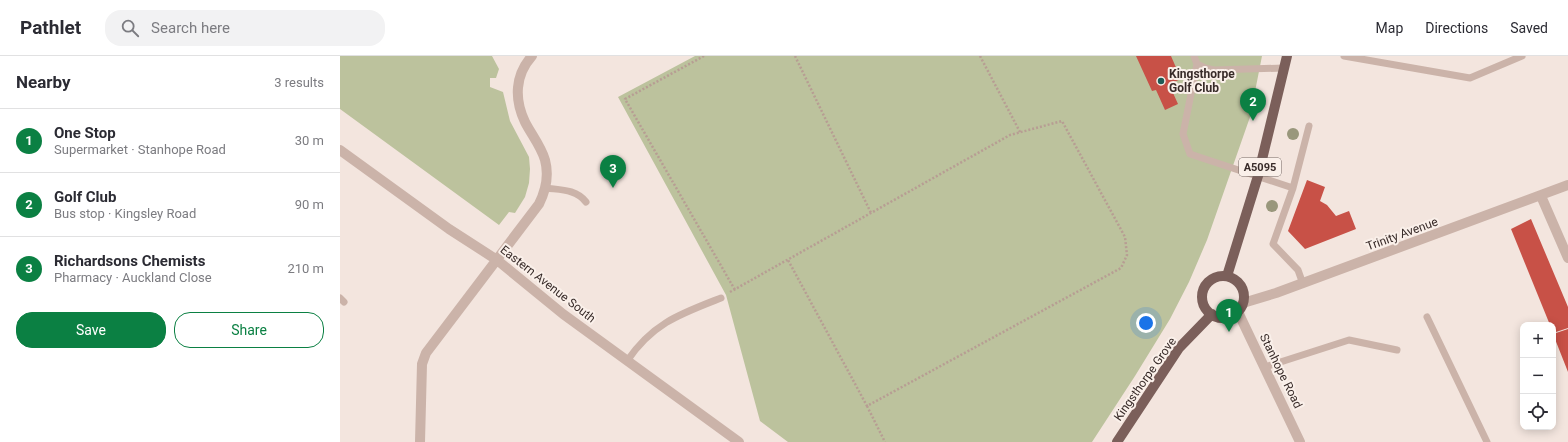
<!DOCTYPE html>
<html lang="en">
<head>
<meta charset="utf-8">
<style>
	:root { --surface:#fff; --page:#f2f2f3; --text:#2b2b33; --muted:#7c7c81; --line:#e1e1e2; --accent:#0b8043 }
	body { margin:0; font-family:Roboto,sans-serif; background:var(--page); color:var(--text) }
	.controls { position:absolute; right:12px; bottom:12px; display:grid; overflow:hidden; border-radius:8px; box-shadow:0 2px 10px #0003 }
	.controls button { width:36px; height:36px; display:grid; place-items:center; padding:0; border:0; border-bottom:1px solid var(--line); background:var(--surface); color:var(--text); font:20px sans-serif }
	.you { position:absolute; left:806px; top:267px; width:14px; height:14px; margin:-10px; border:3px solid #fff; border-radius:50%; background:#1a73e8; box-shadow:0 0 0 6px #1a73e833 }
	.badge { display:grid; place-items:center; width:26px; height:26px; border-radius:50%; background:var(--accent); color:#fff; font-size:13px; font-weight:700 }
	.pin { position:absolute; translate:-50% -33px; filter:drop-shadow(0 1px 2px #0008) }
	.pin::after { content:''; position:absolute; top:21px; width:14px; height:12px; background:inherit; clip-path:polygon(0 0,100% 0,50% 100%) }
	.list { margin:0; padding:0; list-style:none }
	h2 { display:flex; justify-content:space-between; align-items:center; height:52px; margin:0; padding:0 16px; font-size:17px }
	h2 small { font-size:13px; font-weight:400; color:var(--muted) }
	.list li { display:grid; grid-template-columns:26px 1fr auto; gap:12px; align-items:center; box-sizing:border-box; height:64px; padding:0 16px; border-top:1px solid var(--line) }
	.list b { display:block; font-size:15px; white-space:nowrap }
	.list p { margin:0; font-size:13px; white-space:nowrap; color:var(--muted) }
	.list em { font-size:13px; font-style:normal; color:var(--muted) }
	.actions { display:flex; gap:8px; padding:12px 16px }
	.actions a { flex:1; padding:9px 0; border:1px solid var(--accent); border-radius:16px; text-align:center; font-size:14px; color:var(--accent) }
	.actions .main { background:var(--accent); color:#fff }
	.icon { flex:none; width:22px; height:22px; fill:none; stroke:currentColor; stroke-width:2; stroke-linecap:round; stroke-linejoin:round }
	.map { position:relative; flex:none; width:1228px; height:386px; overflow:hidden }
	header { display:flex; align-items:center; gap:24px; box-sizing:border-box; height:56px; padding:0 20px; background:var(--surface); border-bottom:1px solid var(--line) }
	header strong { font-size:19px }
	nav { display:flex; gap:22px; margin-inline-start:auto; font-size:14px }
	.search { width:280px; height:36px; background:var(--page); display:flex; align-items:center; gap:10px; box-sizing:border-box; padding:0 14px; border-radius:16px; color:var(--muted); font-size:15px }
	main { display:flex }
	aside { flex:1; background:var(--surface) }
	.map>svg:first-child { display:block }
	.green { fill:#bcc29d }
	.building { fill:#c85147 }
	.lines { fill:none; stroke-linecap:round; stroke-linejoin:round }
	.path { stroke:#b79d93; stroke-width:2.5; stroke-dasharray:2 2; stroke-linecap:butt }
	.service { stroke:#cbb3a9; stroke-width:7 }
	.minor { stroke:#cbb3a9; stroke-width:10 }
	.primary { stroke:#7b5f5a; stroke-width:10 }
	.tree { fill:#99977c }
	.poi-dot { fill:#1e5b55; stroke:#faf0ea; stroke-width:1.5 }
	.labels { text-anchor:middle; stroke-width:4; stroke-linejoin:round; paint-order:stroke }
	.shield { fill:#faf0ea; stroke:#726663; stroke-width:1 }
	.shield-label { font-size:11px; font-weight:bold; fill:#382b29 }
	.poi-label { font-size:12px; font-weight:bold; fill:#382b29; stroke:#faf0ea; text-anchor:start }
	.street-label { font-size:12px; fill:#382b29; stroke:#faf0ea }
</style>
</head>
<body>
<header>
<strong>Pathlet</strong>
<div class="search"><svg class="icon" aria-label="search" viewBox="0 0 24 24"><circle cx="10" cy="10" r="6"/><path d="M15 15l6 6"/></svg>Search here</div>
<nav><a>Map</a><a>Directions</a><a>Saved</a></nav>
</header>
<main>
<aside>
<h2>Nearby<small>3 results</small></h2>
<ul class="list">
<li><span class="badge">1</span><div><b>One Stop</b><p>Supermarket · Stanhope Road</p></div><em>30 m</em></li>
<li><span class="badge">2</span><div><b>Golf Club</b><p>Bus stop · Kingsley Road</p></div><em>90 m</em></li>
<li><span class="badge">3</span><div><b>Richardsons Chemists</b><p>Pharmacy · Auckland Close</p></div><em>210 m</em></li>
</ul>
<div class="actions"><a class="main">Save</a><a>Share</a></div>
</aside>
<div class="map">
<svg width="1228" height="386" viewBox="0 0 1228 386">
	<rect width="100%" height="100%" fill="#f3e5de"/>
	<path class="green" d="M0,0H152L159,13L156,22H150V31L163,36L170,65L189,101L190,113L189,127L185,141L175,157L169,156L159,169L0,53Z
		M355,0H922L910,61L867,184L849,226L830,263L795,320L752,386H448L420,365L386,239L278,41Z"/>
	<path class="building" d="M796,0H831L841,23L829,28L838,48L825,54L816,34L812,35Z
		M967,124L985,131L980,145L987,149L996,160L1009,155L1016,173L965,193L948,175Z
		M1191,163L1228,251V272L1213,277V269H1210L1171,173Z
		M1228,273V316L1213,278Z"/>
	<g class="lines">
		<path class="path" d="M364,0L285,43L395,234
			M455,0L531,157
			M640,0L680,76
			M390,236L670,79L722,65L785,181L787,199L781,212L527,350L448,204
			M527,350L545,386"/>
		<path class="service" d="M854,0L857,8L843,78L850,98L953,132
			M1004,0L1130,22L1182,0
			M857,8L865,12L874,14L944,12
			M206,132C220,134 236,133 246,146
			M963,228L958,214L933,188L953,132L969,70
			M0,242L4,246
			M1087,261L1147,386
			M287,305C313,267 340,258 381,242
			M925,311L1009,284L1057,294"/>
		<path class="minor" d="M0,94L109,173L157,204L223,258L399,386
			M1201,140L1228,202
			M903,247L936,237L1228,129
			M898,256L960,386
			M80,386L82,308L86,297L199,148C206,134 209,119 205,104C201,90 191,78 185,66C174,43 175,19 192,0"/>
		<path class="primary" d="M887,220L918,120L947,0
			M862 241a21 21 0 1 1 42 0a21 21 0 1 1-42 0Z
			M777,386L839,292L872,258"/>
	</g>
	<g class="tree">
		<circle cx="953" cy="78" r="6"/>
		<circle cx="932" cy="150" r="6"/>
	</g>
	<circle class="poi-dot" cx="821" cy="25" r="4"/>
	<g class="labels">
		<rect class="shield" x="899" y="102" width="42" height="18" rx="3"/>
		<g class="shield-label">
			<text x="920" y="115">A5095</text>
		</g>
		<g class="poi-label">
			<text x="829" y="22">Kingsthorpe<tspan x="829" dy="14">Golf Club</tspan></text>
		</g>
		<g class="street-label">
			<text transform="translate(1062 178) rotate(-20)" y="4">Trinity Avenue</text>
			<text transform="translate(208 228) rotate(38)" y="4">Eastern Avenue South</text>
			<text transform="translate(941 315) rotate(64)" y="4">Stanhope Road</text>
			<text transform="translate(805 323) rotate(-55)" y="4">Kingsthorpe Grove</text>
		</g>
	</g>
</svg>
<div class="controls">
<button>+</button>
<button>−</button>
<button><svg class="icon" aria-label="locate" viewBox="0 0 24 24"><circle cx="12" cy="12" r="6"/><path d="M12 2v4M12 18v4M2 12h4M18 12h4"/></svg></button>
</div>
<div class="you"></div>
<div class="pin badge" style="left:889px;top:276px">1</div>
<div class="pin badge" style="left:913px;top:65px">2</div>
<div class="pin badge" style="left:273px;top:132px">3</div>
</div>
</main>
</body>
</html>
